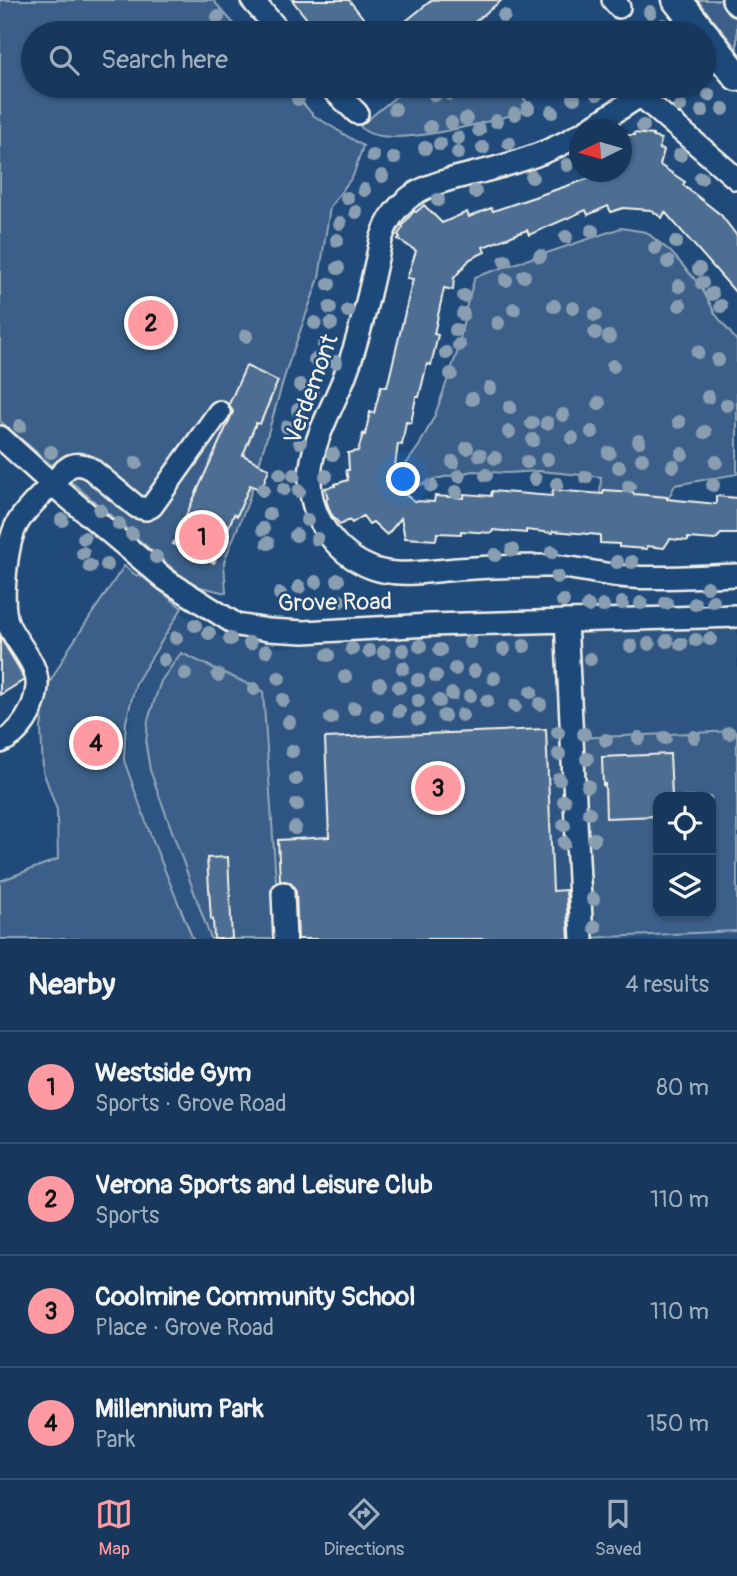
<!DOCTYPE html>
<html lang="en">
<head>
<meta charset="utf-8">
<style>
	:root { --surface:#17385c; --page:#244365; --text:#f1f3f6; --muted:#9eacbb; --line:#365272; --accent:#ff9aa2 }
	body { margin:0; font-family:Pangolin,sans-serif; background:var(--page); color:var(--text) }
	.controls { position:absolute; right:21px; bottom:21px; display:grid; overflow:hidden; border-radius:14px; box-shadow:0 2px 5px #0004 }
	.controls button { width:63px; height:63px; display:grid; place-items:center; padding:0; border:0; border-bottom:2px solid var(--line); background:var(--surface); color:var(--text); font:35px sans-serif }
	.compass { position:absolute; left:569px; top:119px; width:63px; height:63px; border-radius:50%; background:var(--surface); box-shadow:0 2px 5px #0004; rotate:265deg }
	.you { position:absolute; left:404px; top:480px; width:24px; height:24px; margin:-18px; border:5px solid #fff; border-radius:50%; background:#1a73e8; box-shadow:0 0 0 10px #1a73e833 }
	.badge { display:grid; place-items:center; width:46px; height:46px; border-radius:50%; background:var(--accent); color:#111; font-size:23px; font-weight:700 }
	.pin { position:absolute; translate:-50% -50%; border:4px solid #fff; box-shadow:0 2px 7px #0006 }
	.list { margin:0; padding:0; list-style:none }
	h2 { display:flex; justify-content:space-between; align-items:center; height:91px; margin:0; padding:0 28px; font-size:30px }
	h2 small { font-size:23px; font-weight:400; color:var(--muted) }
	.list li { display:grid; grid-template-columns:46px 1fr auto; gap:21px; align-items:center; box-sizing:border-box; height:112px; padding:0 28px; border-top:2px solid var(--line) }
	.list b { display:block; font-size:26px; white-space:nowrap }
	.list p { margin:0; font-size:23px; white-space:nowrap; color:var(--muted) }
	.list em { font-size:23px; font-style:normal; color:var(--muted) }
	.icon { flex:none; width:38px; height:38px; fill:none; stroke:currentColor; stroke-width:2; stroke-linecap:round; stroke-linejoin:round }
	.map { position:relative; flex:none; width:737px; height:939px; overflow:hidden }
	.search { position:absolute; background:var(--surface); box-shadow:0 2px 5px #0004; left:21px; right:21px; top:21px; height:77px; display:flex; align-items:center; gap:18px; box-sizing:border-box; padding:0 24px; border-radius:38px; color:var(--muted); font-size:26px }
	.sheet { height:539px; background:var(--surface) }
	nav { display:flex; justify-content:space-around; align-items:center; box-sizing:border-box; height:98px; border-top:2px solid var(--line); background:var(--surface); font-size:19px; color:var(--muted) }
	nav a { display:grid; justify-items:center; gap:4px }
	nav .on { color:var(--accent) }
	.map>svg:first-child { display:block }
	.built { fill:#2d5581; fill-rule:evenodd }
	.green { fill:#3a5f88; stroke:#97a8b8; stroke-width:2; fill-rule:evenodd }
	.building { fill:#4d6e92; stroke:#f4f1e8; stroke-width:2 }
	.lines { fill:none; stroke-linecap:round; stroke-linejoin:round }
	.minor-casing { stroke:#f4f1e8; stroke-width:26 }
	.major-casing { stroke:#f4f1e8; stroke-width:33 }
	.minor { stroke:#1f4a7a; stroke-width:21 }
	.major { stroke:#1f4a7a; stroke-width:28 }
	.tree { fill:#8a9eb1 }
	.labels { text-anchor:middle; stroke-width:5; stroke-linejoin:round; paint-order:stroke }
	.street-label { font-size:24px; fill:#f4f1e8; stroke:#1f4a7a }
</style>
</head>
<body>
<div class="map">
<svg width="737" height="939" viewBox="0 0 737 939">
	<rect width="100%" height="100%" fill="#1f4a7a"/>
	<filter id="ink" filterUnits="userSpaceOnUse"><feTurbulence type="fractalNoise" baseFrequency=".0143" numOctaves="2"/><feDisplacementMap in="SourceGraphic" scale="14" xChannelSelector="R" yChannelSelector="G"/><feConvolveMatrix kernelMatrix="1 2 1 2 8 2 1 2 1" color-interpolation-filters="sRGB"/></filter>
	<g filter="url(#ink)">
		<path class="built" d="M181,613L217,636L281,648L558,624L737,627V939H195L153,838L126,760L129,722L139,682ZM658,797H711V913H658Z"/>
		<path class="green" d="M0,0H213L242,33H33V86H288L313,115L363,146L353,176L330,207L319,278L287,368L248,502L224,562L226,593L192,585L0,421Z
			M697,0H720L737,19V49Z
			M409,86H513L533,109C502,118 380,155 360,126Z
			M621,228L646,232L671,252L700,285L716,315L737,341V474L675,485L666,503L600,498L601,477L540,471L507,473L473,471L435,479L413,488L401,471L419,446L435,415L458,350L466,308L475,277Z
			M124,566L137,576L139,574L182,608L136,683L126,722L124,760L152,839L193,939H0V881L58,859L57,810L43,771L41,728L46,689L68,650Z
			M181,653L263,691L280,939H211L150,770L146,746L148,720L161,681Z
			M737,731V931L586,938L576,738ZM658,797H711V913H658Z"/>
		<path class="building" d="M292,0H349L375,33H318Z
			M432,0H502L461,33H391Z
			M634,133L653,135V137L661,139L659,149L664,150L660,165L685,182L683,185L721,215L737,236V294L665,212L662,218L651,210L623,208L611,212L608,206L588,215L586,210L529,235L527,230L483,247L485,252L470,259L454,278L453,290L444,288L434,334L438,335L431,365L427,364L419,397H416L411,423L406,422L402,445L398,444L395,466L403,493L414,501L434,502L435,496L464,498V494L491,496L492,491L552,496L553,490L603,494L604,490L633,492L634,494L667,497V499L716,504V496L737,498V534H721L715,540L688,538V541L670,539L664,548L647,546V549L619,547V544L600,543V535L553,531V533L526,530V533L493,530L492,533L461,531V534L437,533L436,540L405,538L401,518L387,535L373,522L369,524L363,516L352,523L349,520L340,525L331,514L327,503L326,499L328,498L325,488L335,486V484L348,480L346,470H349L348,453L358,451L363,434L365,435L370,412L374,413L381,386L387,387L413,279L407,278L416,251L398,239L400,237L398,235L403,227L402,226L414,211L416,212L424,205L442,223L467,212L469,217L491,208L493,211L596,176L595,172H621V146H623L625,135H634Z
			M246,366L278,381L260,424L256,423L243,455L269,469L261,490L250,485L237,516L234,514L214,563L173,544L233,412L229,404Z
			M0,637L19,668L24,680L0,695Z
			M546,729L553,891L566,890L569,939H298L296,892L294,887L290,882L280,881L278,840L329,837L325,738Z
			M670,754L672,797H658V816L606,818L605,784L603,785L602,757Z
			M228,857L232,939H214L213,919H211L207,858Z"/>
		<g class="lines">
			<defs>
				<path id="minor" d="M252,0L281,33
					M613,0L619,7
					M733,0L737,5
					M329,86L357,113
					M641,96L737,179
					M587,130L655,86
					M580,134C551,152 521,161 488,170C441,182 397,186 381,240C371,286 361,334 344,378C331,411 311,442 310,478C309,517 336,554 372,568C398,578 430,571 457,569C487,567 517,566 547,566C575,566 603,576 631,577C666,579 702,576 737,575
					M0,437L52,484L166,580L237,625L268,630L304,632L430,625L737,616
					M566,621L582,939
					M0,742C21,734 35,709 37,687C39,663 17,645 8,624C0,603 6,544 17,524C25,509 40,497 52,484C64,471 71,457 91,469L137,507L146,509L152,506L219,412
					M283,893L285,939"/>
				<path id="major" d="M677,0L703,33
					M704,34L737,76"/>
			</defs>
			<use href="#minor" class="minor-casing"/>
			<use href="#major" class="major-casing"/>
			<use href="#minor" class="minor"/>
			<use href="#major" class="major"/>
		</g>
		<g class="tree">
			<circle cx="650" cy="12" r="7"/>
			<circle cx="504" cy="16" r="7"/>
			<circle cx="218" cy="17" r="7"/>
			<circle cx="663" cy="25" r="7"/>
			<circle cx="450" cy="94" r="7"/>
			<circle cx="597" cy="94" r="7"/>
			<circle cx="435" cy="95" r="7"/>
			<circle cx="709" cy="95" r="7"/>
			<circle cx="574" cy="98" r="7"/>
			<circle cx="298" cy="99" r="7"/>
			<circle cx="680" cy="106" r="7"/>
			<circle cx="528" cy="108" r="7"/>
			<circle cx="395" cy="109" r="7"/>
			<circle cx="723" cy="109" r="7"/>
			<circle cx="702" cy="111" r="7"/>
			<circle cx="552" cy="112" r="7"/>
			<circle cx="515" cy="114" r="7"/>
			<circle cx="466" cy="119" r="7"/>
			<circle cx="496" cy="121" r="7"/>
			<circle cx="451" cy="123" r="7"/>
			<circle cx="643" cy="126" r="7"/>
			<circle cx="430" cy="127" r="7"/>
			<circle cx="479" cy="130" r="7"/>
			<circle cx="458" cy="138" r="7"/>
			<circle cx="509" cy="143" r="7"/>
			<circle cx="440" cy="144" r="7"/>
			<circle cx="425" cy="148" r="7"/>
			<circle cx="483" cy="148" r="7"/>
			<circle cx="458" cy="153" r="7"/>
			<circle cx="680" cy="155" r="7"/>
			<circle cx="373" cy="156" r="7"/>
			<circle cx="394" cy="158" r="7"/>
			<circle cx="567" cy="165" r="7"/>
			<circle cx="382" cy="176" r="7"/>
			<circle cx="532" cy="177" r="7"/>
			<circle cx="701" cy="178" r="7"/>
			<circle cx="364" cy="190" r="7"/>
			<circle cx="475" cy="192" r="7"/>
			<circle cx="347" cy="198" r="7"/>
			<circle cx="438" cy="200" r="7"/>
			<circle cx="356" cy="212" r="7"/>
			<circle cx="340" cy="223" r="7"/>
			<circle cx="592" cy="231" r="7"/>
			<circle cx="566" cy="237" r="7"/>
			<circle cx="337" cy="240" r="7"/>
			<circle cx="676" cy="242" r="7"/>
			<circle cx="655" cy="248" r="7"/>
			<circle cx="540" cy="256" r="7"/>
			<circle cx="505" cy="261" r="7"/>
			<circle cx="668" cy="262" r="7"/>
			<circle cx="338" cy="268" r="7"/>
			<circle cx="699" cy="269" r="7"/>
			<circle cx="524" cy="276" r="7"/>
			<circle cx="506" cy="280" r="7"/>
			<circle cx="702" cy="283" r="7"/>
			<circle cx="329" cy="284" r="7"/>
			<circle cx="679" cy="286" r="7"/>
			<circle cx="712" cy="294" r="7"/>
			<circle cx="464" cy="296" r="7"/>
			<circle cx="680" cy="305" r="7"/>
			<circle cx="554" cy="306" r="7"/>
			<circle cx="721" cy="306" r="7"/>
			<circle cx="330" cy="308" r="7"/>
			<circle cx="573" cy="308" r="7"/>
			<circle cx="514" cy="309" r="7"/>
			<circle cx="348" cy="311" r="7"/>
			<circle cx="463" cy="314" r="7"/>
			<circle cx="595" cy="315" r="7"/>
			<circle cx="315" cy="323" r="7"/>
			<circle cx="498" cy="323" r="7"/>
			<circle cx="331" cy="324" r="7"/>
			<circle cx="456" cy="330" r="7"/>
			<circle cx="595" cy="333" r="7"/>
			<circle cx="246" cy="336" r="7"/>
			<circle cx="609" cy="337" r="7"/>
			<circle cx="324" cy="345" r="7"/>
			<circle cx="459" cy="345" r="7"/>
			<circle cx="698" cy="352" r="7"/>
			<circle cx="446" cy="353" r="7"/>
			<circle cx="315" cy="360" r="7"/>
			<circle cx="718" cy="360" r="7"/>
			<circle cx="336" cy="362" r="7"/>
			<circle cx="613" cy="366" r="7"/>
			<circle cx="451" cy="374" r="7"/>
			<circle cx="300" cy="385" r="7"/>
			<circle cx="490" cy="388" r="7"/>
			<circle cx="312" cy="393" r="7"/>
			<circle cx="708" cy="397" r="7"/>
			<circle cx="472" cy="399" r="7"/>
			<circle cx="599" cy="403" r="7"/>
			<circle cx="727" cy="405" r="7"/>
			<circle cx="510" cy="407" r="7"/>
			<circle cx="298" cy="410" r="7"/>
			<circle cx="563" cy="415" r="7"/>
			<circle cx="679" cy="422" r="7"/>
			<circle cx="532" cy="423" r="7"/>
			<circle cx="547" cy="423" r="7"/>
			<circle cx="20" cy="426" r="7"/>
			<circle cx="287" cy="427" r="7"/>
			<circle cx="509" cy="432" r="7"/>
			<circle cx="592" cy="432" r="7"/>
			<circle cx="705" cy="432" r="7"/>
			<circle cx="572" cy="438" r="7"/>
			<circle cx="533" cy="440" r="7"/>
			<circle cx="639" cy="441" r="7"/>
			<circle cx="300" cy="442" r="7"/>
			<circle cx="467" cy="448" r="7"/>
			<circle cx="51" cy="452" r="7"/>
			<circle cx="609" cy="453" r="7"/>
			<circle cx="333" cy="454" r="7"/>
			<circle cx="682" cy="454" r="7"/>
			<circle cx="480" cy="455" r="7"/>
			<circle cx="495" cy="458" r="7"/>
			<circle cx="547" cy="459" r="7"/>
			<circle cx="642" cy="459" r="7"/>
			<circle cx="453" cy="462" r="7"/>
			<circle cx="527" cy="462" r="7"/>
			<circle cx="716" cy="462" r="7"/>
			<circle cx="136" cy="463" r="7"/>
			<circle cx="673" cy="466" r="7"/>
			<circle cx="619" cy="467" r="7"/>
			<circle cx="280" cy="474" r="7"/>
			<circle cx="294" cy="475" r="7"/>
			<circle cx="486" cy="475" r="7"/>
			<circle cx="326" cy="476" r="7"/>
			<circle cx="459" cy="476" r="7"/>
			<circle cx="586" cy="477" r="7"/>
			<circle cx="535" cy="479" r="7"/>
			<circle cx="557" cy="484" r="7"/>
			<circle cx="713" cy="485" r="7"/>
			<circle cx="431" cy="486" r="7"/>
			<circle cx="629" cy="486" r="7"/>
			<circle cx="284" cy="489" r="7"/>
			<circle cx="263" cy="490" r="7"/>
			<circle cx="299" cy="491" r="7"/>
			<circle cx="456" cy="492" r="7"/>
			<circle cx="100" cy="510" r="7"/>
			<circle cx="269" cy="514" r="7"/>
			<circle cx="62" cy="520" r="7"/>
			<circle cx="307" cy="520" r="7"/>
			<circle cx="119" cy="524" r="7"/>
			<circle cx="263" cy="529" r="7"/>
			<circle cx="132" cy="534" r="7"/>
			<circle cx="296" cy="535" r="7"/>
			<circle cx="84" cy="538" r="7"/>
			<circle cx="317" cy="539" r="7"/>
			<circle cx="268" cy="543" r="7"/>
			<circle cx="512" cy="550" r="7"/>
			<circle cx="552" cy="552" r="7"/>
			<circle cx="83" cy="553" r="7"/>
			<circle cx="495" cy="555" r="7"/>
			<circle cx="156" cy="557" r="7"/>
			<circle cx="617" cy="562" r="7"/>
			<circle cx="632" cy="562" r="7"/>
			<circle cx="107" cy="565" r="7"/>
			<circle cx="90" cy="566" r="7"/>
			<circle cx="557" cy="577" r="7"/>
			<circle cx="338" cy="580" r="7"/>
			<circle cx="316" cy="582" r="7"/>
			<circle cx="299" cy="587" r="7"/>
			<circle cx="707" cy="587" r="7"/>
			<circle cx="280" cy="594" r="7"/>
			<circle cx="340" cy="601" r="7"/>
			<circle cx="563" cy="601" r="7"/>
			<circle cx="713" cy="601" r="7"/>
			<circle cx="622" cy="603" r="7"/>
			<circle cx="641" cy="603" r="7"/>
			<circle cx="666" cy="603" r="7"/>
			<circle cx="695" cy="604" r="7"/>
			<circle cx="588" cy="606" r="7"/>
			<circle cx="603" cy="606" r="7"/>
			<circle cx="195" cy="625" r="7"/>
			<circle cx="209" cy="633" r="7"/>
			<circle cx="176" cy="638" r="7"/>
			<circle cx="230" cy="639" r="7"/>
			<circle cx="710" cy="639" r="7"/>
			<circle cx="696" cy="640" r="7"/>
			<circle cx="667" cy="641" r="7"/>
			<circle cx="470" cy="642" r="7"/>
			<circle cx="250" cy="643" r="7"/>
			<circle cx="649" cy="644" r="7"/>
			<circle cx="681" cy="644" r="7"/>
			<circle cx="420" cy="646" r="7"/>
			<circle cx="524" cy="646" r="7"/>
			<circle cx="631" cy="646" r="7"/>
			<circle cx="352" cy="649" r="7"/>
			<circle cx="504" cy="649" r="7"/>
			<circle cx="403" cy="650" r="7"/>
			<circle cx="440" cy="650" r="7"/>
			<circle cx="266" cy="651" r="7"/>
			<circle cx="369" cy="651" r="7"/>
			<circle cx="384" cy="652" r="7"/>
			<circle cx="328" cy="655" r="7"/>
			<circle cx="590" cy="659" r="7"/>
			<circle cx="164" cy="660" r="7"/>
			<circle cx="403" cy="668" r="7"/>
			<circle cx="455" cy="669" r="7"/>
			<circle cx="474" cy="671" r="7"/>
			<circle cx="185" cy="674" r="7"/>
			<circle cx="218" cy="675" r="7"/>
			<circle cx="436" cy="676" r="7"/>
			<circle cx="345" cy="677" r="7"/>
			<circle cx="279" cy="678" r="7"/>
			<circle cx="494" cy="678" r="7"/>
			<circle cx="418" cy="680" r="7"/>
			<circle cx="380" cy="684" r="7"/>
			<circle cx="399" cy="687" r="7"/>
			<circle cx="254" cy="689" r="7"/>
			<circle cx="531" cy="692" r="7"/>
			<circle cx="452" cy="694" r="7"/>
			<circle cx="470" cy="696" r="7"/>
			<circle cx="283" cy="700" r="7"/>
			<circle cx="418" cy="701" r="7"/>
			<circle cx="439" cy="701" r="7"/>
			<circle cx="487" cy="701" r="7"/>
			<circle cx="540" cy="704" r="7"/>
			<circle cx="515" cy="706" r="7"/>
			<circle cx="354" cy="708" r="7"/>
			<circle cx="399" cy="711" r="7"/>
			<circle cx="462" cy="715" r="7"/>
			<circle cx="377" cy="716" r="7"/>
			<circle cx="444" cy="716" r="7"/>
			<circle cx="331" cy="718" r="7"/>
			<circle cx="418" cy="719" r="7"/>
			<circle cx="289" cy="722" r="7"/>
			<circle cx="558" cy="732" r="7"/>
			<circle cx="729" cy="733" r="7"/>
			<circle cx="584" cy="734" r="7"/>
			<circle cx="694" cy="737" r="7"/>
			<circle cx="639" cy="738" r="7"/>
			<circle cx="665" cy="738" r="7"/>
			<circle cx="606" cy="740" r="7"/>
			<circle cx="292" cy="751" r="7"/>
			<circle cx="559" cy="754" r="7"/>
			<circle cx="587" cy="759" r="7"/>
			<circle cx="296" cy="779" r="7"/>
			<circle cx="559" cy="779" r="7"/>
			<circle cx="588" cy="786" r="7"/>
			<circle cx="564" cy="801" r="7"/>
			<circle cx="297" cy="805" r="7"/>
			<circle cx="589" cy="813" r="7"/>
			<circle cx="564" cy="825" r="7"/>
			<circle cx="295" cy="828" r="7"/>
			<circle cx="594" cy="839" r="7"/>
			<circle cx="564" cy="843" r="7"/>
			<circle cx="593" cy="899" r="7"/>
			<circle cx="595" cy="927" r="7"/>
		</g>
	</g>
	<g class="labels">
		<g class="street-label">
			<text transform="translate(311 389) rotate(-70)" y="8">Verdemont</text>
			<text transform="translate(335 602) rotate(-1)" y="8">Grove Road</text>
		</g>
	</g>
</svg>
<div class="controls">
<button><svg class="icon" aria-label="locate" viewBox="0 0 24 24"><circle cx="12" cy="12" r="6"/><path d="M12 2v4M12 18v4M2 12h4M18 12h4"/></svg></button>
<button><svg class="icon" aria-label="layers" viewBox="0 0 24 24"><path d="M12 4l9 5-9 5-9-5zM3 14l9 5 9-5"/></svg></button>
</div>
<svg class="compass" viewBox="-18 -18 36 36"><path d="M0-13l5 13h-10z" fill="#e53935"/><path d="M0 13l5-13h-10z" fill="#9eacbb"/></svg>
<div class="you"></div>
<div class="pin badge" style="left:202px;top:537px">1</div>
<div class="pin badge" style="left:151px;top:323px">2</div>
<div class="pin badge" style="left:438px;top:788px">3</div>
<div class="pin badge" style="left:96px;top:743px">4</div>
<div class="search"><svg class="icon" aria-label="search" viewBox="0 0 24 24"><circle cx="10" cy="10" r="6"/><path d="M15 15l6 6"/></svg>Search here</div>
</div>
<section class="sheet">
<h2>Nearby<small>4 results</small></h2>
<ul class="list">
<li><span class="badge">1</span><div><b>Westside Gym</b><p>Sports · Grove Road</p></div><em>80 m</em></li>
<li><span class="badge">2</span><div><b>Verona Sports and Leisure Club</b><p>Sports</p></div><em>110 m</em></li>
<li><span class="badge">3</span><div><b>Coolmine Community School</b><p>Place · Grove Road</p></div><em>110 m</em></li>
<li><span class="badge">4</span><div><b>Millennium Park</b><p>Park</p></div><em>150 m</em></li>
</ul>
</section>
<nav>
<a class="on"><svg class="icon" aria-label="map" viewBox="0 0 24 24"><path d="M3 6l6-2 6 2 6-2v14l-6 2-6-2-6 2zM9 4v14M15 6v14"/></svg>Map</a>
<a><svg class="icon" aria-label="directions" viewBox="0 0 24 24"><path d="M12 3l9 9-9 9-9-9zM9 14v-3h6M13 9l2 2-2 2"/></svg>Directions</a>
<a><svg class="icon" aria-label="saved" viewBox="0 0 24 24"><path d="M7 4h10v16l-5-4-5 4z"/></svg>Saved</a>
</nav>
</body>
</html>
